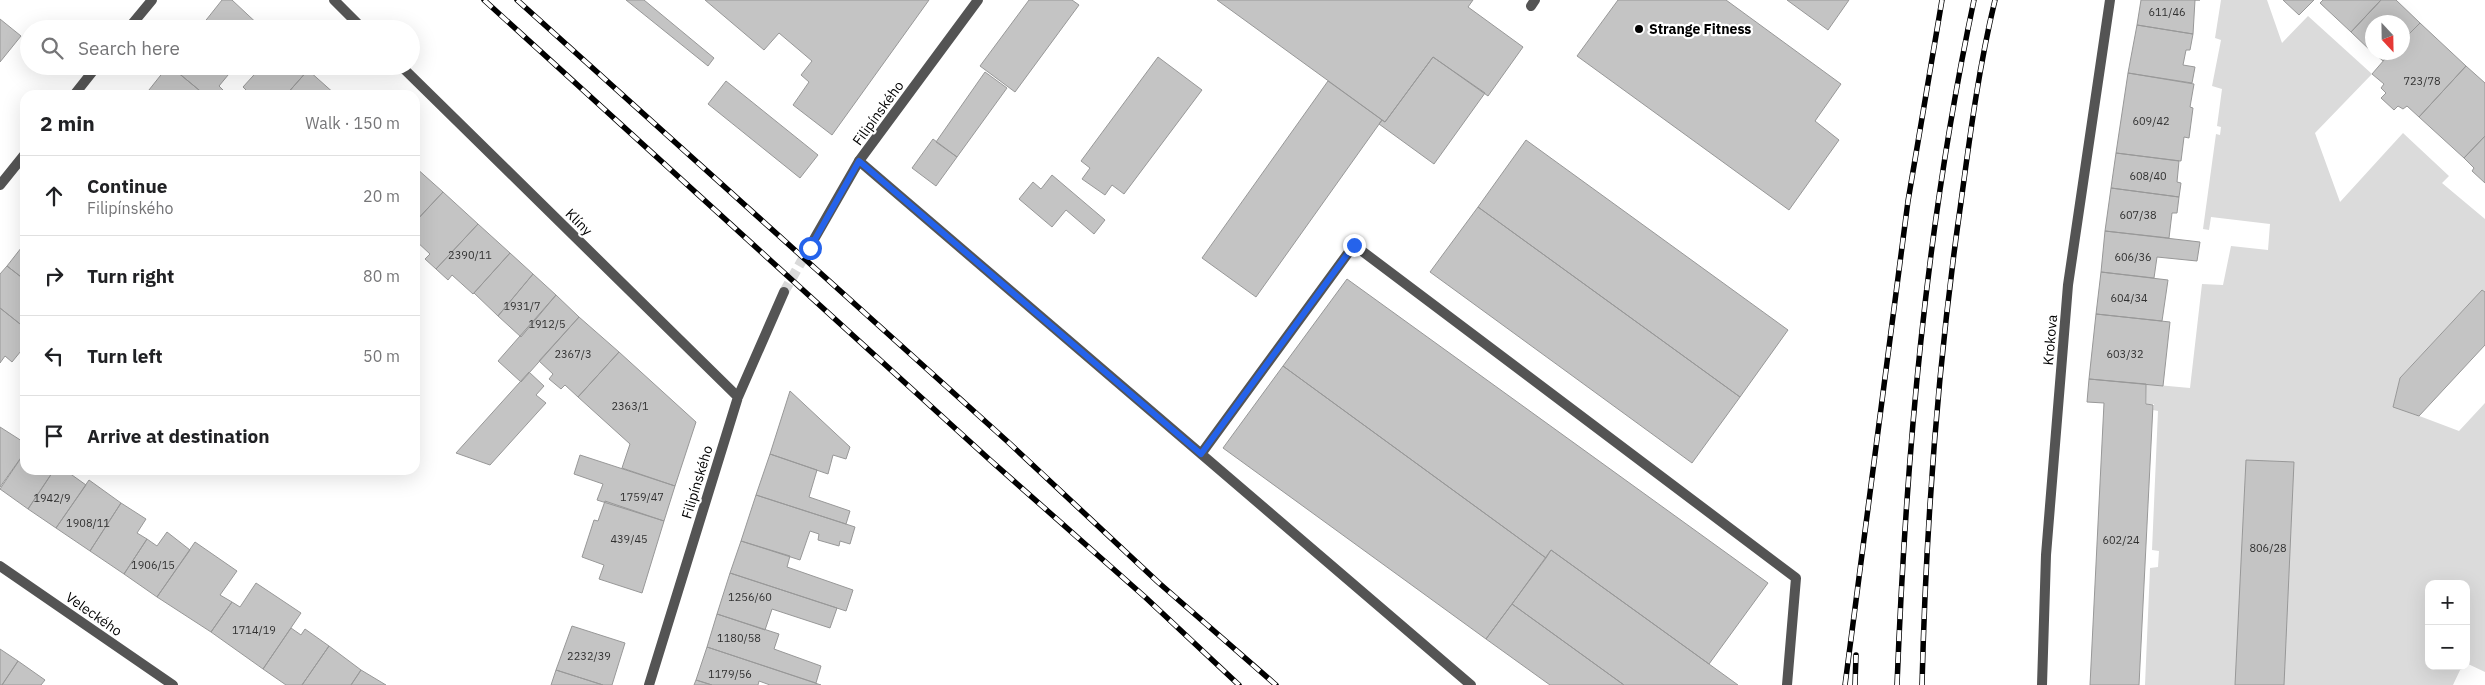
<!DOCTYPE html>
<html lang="en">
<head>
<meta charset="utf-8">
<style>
	:root { --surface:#fff; --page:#f2f2f2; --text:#202124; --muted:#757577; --line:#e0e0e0 }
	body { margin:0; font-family:"IBM Plex Sans",sans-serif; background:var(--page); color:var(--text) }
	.controls { position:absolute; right:15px; bottom:15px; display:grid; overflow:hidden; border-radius:10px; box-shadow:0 5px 20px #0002 }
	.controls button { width:45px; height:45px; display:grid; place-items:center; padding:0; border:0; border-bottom:1px solid var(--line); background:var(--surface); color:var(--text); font:25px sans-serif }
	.compass { position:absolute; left:2365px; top:15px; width:45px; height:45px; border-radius:50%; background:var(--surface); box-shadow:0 5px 20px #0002; rotate:158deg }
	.stop { position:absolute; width:15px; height:15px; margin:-11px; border:4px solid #2563eb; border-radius:50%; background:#fff }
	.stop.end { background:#2563eb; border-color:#fff; box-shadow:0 1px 5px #0008 }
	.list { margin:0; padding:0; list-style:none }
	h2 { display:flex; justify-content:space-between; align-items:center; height:65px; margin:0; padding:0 20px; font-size:21px }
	h2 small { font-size:16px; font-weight:400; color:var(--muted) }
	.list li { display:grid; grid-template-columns:32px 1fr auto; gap:15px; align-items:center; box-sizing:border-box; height:80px; padding:0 20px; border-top:1px solid var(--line) }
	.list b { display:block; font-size:19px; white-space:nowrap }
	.list p { margin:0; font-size:16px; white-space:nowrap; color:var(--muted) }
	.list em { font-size:16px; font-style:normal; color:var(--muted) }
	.icon { flex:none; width:28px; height:28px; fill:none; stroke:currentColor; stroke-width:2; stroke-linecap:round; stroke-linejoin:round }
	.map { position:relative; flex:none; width:2485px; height:685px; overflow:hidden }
	.search { position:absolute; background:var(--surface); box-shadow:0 5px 20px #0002; left:20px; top:20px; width:400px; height:55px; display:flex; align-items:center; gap:12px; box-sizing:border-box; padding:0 18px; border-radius:28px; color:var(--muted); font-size:19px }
	.panel { position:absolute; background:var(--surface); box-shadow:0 5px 20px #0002; left:20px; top:90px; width:400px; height:385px; border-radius:15px }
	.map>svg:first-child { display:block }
	.green { fill:#dbdbdb }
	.building { fill:#c4c4c4; stroke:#989898 }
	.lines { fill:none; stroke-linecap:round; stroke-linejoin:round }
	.minor-tunnel { stroke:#d9d9d9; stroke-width:10; stroke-dasharray:10 5; stroke-linecap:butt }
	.service { stroke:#545454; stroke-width:10 }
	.minor { stroke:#545454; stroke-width:10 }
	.rail-casing { stroke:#000; stroke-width:5.5 }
	.rail { stroke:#fff; stroke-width:4; stroke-dasharray:11; stroke-linecap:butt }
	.route { stroke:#2563eb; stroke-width:6 }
	.poi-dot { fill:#000; stroke:#fff; stroke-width:2 }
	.labels { text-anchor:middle; stroke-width:4.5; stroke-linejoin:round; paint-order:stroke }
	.number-label { font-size:11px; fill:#313131 }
	.poi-label { font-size:14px; font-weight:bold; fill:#000; stroke:#fff; text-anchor:start }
	.street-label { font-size:14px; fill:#000; stroke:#fff }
</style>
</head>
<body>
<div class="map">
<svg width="2485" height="685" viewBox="0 0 2485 685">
	<rect width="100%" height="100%" fill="#fff"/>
	<path class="green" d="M2221,0H2267L2282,43L2308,16L2372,74L2315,133L2340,202L2403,133L2449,176L2442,183L2485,219V292L2482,290L2400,378L2393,406L2459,431L2485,403V672L2466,663V584H2429V666H2462L2453,685H2145L2150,568L2158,567L2159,551L2152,550L2158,411L2153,410L2154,404H2147L2146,384L2190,388L2202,284L2223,285L2231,246L2268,250L2270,224L2211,217L2209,230L2203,229L2216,134L2220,135L2221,127L2217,126L2222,89L2212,86L2221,40L2215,38Z"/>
	<path class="building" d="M222,0H232L263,29H199Z
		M626,0H644L714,58L708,66Z
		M705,0H929L832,135L793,105L809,82L801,75L812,61L779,33L764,50Z
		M1029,0H1072L1079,5L1015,92L980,66Z
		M1217,0H1473L1468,7L1523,47L1488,96L1433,57L1385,122Z
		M1618,0H1726L1841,84L1815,121L1839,140L1789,210L1577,56Z
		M1787,0H1849L1828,30Z
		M2141,0H2200H2195L2193,34L2137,25Z
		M2283,0H2314L2299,15Z
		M2323,0H2381L2351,32L2320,3Z
		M2381,0H2396L2420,23L2402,41V22H2372V52L2351,32Z
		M0,19L21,36L0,62Z
		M2420,23L2466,66L2419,117L2407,106L2403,109L2398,106L2394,110L2381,98L2386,93L2381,88L2384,84L2372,74L2391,52H2402V41Z
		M2137,25L2193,34L2190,50H2186L2183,65L2195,67L2192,83L2128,73Z
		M2373,52H2391L2383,61Z
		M1158,57L1202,90L1124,194L1112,185L1105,195L1082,179L1090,168L1081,161Z
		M1433,57L1485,93L1434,164L1379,124L1382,120L1385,122Z
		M168,66H170L205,95H145Z
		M170,66H230L233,69L219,86L225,92L223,95H205Z
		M262,66H303L308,70L286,95H251L243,87Z
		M2466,66L2485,83V136L2464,158L2419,117Z
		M308,70L336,95H286Z
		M985,72L1007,88L957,157L936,142Z
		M2128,73L2194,84L2190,107L2193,108L2189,138L2184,137L2181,161L2116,153Z
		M726,81L818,155L800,178L708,104Z
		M1328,81L1382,120L1256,297L1202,258Z
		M2485,136V183L2472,171L2474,168L2464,158Z
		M933,139L957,157L936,186L912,168Z
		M1526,140L1788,330L1740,397L1478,207Z
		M2116,153L2179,161L2177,182L2181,183L2179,197L2111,188Z
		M415,167L443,192L415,222Z
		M1052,175L1105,220L1094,234L1066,210L1052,227L1019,199L1033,182L1041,189Z
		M2111,188L2179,197L2177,213H2172L2169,238L2105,231Z
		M443,192L478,224L436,269L425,259L430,254L415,240V222Z
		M1478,207L1740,397L1692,463L1430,272Z
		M478,224L510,253L473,294L452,275L448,280L436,269Z
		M2105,231L2200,242L2197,261L2157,257L2154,278L2101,272Z
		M25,243V280L7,266Z
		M510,253L533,274L498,316L474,293Z
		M7,266L25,280L24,327L0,308V274Z
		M2101,272L2168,280L2162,321L2096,314Z
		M533,274L556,295L521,337L498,316Z
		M1347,279L1768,583L1709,664L1551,550L1546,558L1283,366Z
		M2482,290L2485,292V345L2419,416L2393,407L2400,378Z
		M556,295L579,317L521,382L498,361Z
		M0,308L25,328V346L12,362L5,356L0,363Z
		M2096,314L2170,322L2163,386L2089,379Z
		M579,317L619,352L578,397L565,385L561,389L549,379L553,374L539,361Z
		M619,352L696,422L675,486L622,468L630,444L578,397Z
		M1283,366L1546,558L1486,639L1223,448Z
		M529,372L544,386L536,395L546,403L490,465L456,453Z
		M2089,379L2146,384V404L2153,405L2139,685H2090L2104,403L2087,402Z
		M790,391L850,447L846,459L833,455L828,474L770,454Z
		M0,427L25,443V452L0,487Z
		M25,452V470H54L28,509L0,489Z
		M770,454L817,470L809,497L850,511L846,524L756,495Z
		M580,455L675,486L664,521L597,500L603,484L574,474Z
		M2246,460L2294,462L2284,685H2235Z
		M54,470H65L86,485L56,528L28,509Z
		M89,480L121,503L90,551L56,528Z
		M756,495L855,527L850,544L840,541L839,546L818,540L819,534L810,531L800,560L741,541Z
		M605,501L664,521L642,593L599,579L604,565L582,557L594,520L598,521Z
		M121,503L146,519L137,533L147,539L124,574L90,551Z
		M167,532L190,550L157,597L124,574L147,539L157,546Z
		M741,541L790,556L787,567L853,590L846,611L730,573Z
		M195,542L237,571L220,595L232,602L211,632L157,597Z
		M1551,550L1709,664L1738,685H1624L1512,604Z
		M730,573L837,608L830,628L772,609L765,630L717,614Z
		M256,583L301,613L263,669L211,632L232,602L240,607Z
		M1512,604L1624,685H1550L1486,639Z
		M717,614L779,634L774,649L821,666L816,683L707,647Z
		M572,626L625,643L612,685H603L556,670Z
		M291,628L301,635L305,629L329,646L302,685H286L263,669Z
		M329,646L361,670L351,685H302Z
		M707,647L821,685H770L759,681L758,685H712L696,680Z
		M0,649L18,661L2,685H0Z
		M18,661L45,680L41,685H2Z
		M361,670L386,685H351Z
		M556,670L603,685H551Z
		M696,680L712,685H694Z"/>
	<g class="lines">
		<path class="minor-tunnel" d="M784,292L809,248"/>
		<path class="service" d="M1531,6L1535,0
			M859,161L1471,685
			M1201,454L1354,245L1796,578L1787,685"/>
		<path class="minor" d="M334,0L363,29
			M128,29L152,0
			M401,66L738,397
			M74,95L97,66
			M0,185L25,154
			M809,248L859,161L978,0
			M0,566L173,685
			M649,685L738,397L784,292
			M2042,685L2046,555L2068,285L2110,0"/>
		<defs>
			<path id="rail" d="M484,0L990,460L1145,597L1239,685
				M517,0L1007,441L1159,583L1276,685
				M1845,685L1908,201L1942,0
				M1855,685L1856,655
				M1897,685C1906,455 1926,226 1974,0
				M1922,685C1926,523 1938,362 1961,202C1970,135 1979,66 1995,0"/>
		</defs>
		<use href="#rail" class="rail-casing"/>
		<use href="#rail" class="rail"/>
	</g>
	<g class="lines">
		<path class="route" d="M810,248L859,161L1201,454L1354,245"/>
	</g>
	<circle class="poi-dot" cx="1639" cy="29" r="5"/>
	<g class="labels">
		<g class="number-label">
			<text x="2167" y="16">611/46</text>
			<text x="2422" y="85">723/78</text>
			<text x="2151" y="125">609/42</text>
			<text x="2148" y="180">608/40</text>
			<text x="2138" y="219">607/38</text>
			<text x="470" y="259">2390/11</text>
			<text x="2133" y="261">606/36</text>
			<text x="2129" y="302">604/34</text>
			<text x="522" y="310">1931/7</text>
			<text x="547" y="328">1912/5</text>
			<text x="573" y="358">2367/3</text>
			<text x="2125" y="358">603/32</text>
			<text x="630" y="410">2363/1</text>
			<text x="642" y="501">1759/47</text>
			<text x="52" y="502">1942/9</text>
			<text x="88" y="527">1908/11</text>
			<text x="629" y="543">439/45</text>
			<text x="2121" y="544">602/24</text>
			<text x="2268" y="552">806/28</text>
			<text x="153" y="569">1906/15</text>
			<text x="750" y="601">1256/60</text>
			<text x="254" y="634">1714/19</text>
			<text x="739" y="642">1180/58</text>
			<text x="589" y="660">2232/39</text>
			<text x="730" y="678">1179/56</text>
		</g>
		<g class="poi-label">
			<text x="1649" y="34">Strange Fitness</text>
		</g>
		<g class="street-label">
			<text transform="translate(878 113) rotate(-54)" y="5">Filipínského</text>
			<text transform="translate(579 222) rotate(45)" y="5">Klíny</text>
			<text transform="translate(2050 340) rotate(-85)" y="5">Krokova</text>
			<text transform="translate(697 482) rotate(-73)" y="5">Filipínského</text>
			<text transform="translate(94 614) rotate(35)" y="5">Veleckého</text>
		</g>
	</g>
</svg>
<div class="controls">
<button>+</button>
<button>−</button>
</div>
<svg class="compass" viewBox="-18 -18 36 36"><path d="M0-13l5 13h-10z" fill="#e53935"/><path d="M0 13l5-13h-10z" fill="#757577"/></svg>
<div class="stop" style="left:810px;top:248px"></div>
<div class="stop end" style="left:1354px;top:245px"></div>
<div class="search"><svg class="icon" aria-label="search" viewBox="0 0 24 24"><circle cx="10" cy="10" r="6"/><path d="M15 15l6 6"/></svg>Search here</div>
<section class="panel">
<h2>2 min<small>Walk · 150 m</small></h2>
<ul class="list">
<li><svg class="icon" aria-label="ahead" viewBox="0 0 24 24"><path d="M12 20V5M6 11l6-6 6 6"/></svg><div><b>Continue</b><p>Filipínského</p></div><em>20 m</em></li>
<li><svg class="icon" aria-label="right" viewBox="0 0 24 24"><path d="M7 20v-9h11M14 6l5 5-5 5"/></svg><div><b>Turn right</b></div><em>80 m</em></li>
<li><svg class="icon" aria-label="left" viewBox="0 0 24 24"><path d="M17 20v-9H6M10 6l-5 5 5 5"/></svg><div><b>Turn left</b></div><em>50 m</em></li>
<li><svg class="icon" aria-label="arrive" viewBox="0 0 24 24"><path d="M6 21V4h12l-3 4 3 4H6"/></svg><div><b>Arrive at destination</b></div></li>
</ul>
</section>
</div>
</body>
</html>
